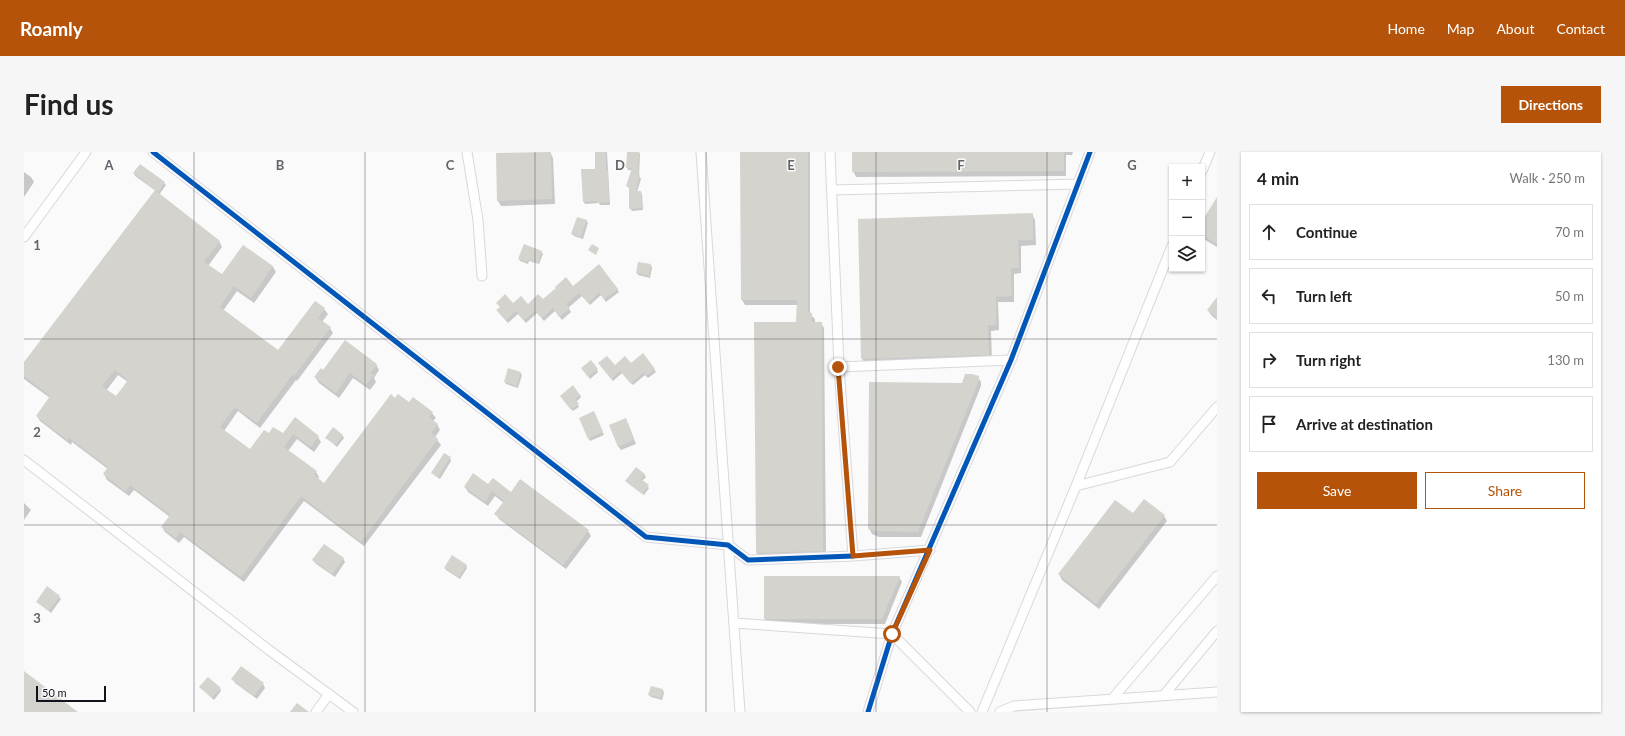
<!DOCTYPE html>
<html lang="en">
<head>
<meta charset="utf-8">
<style>
	:root { --surface:#fff; --page:#f6f6f6; --text:#222; --muted:#767676; --line:#e0e0e0; --accent:#b45309 }
	body { margin:0; font-family:Lato,sans-serif; background:var(--page); color:var(--text) }
	.controls { position:absolute; right:12px; top:12px; display:grid; overflow:hidden; border-radius:0px; box-shadow:0 1px 3px #0004 }
	.controls button { width:36px; height:36px; display:grid; place-items:center; padding:0; border:0; border-bottom:1px solid var(--line); background:var(--surface); color:var(--text); font:20px sans-serif }
	.scale { position:absolute; left:12px; bottom:10px; width:70px; box-sizing:border-box; padding-left:4px; border:2px solid #14121c; border-top:0; font-size:11px; line-height:14px; white-space:nowrap; color:#14121c; -webkit-text-stroke:3px #fafafa; paint-order:stroke }
	.stop { position:absolute; width:12px; height:12px; margin:-9px; border:3px solid #b45309; border-radius:50%; background:#fff }
	.stop.end { background:#b45309; border-color:#fff; box-shadow:0 1px 4px #0008 }
	.list { margin:0; padding:0; list-style:none }
	h2 { display:flex; justify-content:space-between; align-items:center; height:52px; margin:0; padding:0 16px; font-size:17px }
	h2 small { font-size:13px; font-weight:400; color:var(--muted) }
	.list li { display:grid; grid-template-columns:26px 1fr auto; gap:12px; align-items:center; box-sizing:border-box; height:56px; margin:0 8px 8px; padding:0 8px; border:1px solid var(--line); border-radius:0px }
	.list b { display:block; font-size:15px; white-space:nowrap }
	.list em { font-size:13px; font-style:normal; color:var(--muted) }
	.actions { display:flex; gap:8px; padding:12px 16px }
	.actions a { flex:1; padding:9px 0; border:1px solid var(--accent); border-radius:0px; text-align:center; font-size:14px; color:var(--accent) }
	.actions .main { background:var(--accent); color:#fff }
	.icon { flex:none; width:22px; height:22px; fill:none; stroke:currentColor; stroke-width:2; stroke-linecap:round; stroke-linejoin:round }
	.map { position:relative; flex:none; width:1193px; height:560px; overflow:hidden; border-radius:0px }
	header { display:flex; align-items:center; gap:24px; box-sizing:border-box; height:56px; padding:0 20px; background:var(--accent); color:#fff }
	header strong { font-size:19px }
	nav { display:flex; gap:22px; margin-inline-start:auto; font-size:14px }
	.intro { display:flex; align-items:center; justify-content:space-between; box-sizing:border-box; height:96px; padding:0 24px }
	h1 { margin:0; font-size:28px }
	.button { padding:10px 18px; border-radius:0px; background:var(--accent); color:#fff; font-size:14px; font-weight:700 }
	main { display:flex; gap:24px; padding:0 24px }
	aside { flex:1; background:var(--surface); border-radius:0px; box-shadow:0 1px 3px #0004 }
	.map>svg:first-child { display:block }
	.shadow { fill:#0003; fill-rule:evenodd }
	.building { fill:#d5d3cd; fill-rule:evenodd }
	.lines { fill:none; stroke-linecap:round; stroke-linejoin:round }
	.minor-casing { stroke:#d8d7dd; stroke-width:11 }
	.minor { stroke:#fefefe; stroke-width:9 }
	.cycleway-casing { stroke:#fafafa; stroke-width:8 }
	.cycleway { stroke:#0057b8; stroke-width:5 }
	.route { stroke:#b45309; stroke-width:5 }
	.grid { fill:none; stroke:#64636a; stroke-width:1; stroke-opacity:0.55 }
	.grid-label { font-size:13px; text-anchor:middle; font-weight:bold; fill:#64636a; stroke:#fafafa; stroke-width:3; stroke-linejoin:round; paint-order:stroke }
</style>
</head>
<body>
<header>
<strong>Roamly</strong>
<nav><a>Home</a><a>Map</a><a>About</a><a>Contact</a></nav>
</header>
<div class="intro"><h1>Find us</h1><a class="button">Directions</a></div>
<main>
<div class="map">
<svg width="1193" height="560" viewBox="0 0 1193 560">
	<rect width="100%" height="100%" fill="#fafafa"/>
	<path class="shadow" d="M526,0L529,6L531,52L477,54L474,49Z
		M572,0H583L586,53H576L575,51L561,52L560,50L572,18Z
		M603,0H615L616,2L615,24L617,27L613,40H617L618,42L619,58L608,59L606,56V37L603,34L608,18H604L603,15Z
		M717,0H786V162L791,167V171H797L800,176L802,404L736,406L733,401L773,171V153H721L718,148Z
		M829,0H1049L1048,3H1042V24L832,25L829,19Z
		M116,13L140,31L142,33L135,43L195,89L198,95L184,114L198,124L219,95L249,115L252,120L230,151L213,139L199,159L254,199L292,150L300,157L304,162L298,170L306,176L309,181L273,229L272,228L236,276L214,259L200,279L226,299L245,283H259L271,267L294,285L297,290L290,300L273,287L264,299L292,320L295,325L294,327L300,332L372,247L408,261L412,266L409,269L413,272L416,278L411,285L417,293L340,394L280,349L220,430L160,385L155,391L141,380L138,375L146,365L110,338L105,344L83,328L80,322L84,317L48,290L47,293L16,269L13,264L26,246L0,227V212L132,39L111,24L110,21ZM94,223L104,230L92,246L82,239Z
		M0,20L7,25L10,30L0,45Z
		M1193,47V95L1178,86V71Z
		M1008,62L1011,68L1012,93L997,94V121L990,122V150H974L975,178L967,179L968,208L842,212L838,207Z
		M562,68L564,71L559,87L550,84L548,82Z
		M517,100L519,102L515,112L505,109L504,112L496,109L495,107Z
		M627,113L628,116L626,126L614,123L613,121Z
		M549,135L593,137L595,140L582,150L577,143L566,153L558,144L544,156L547,160L538,168L531,159L520,169L513,161L502,171L494,162L484,171L475,161L489,152L504,154Z
		M1193,147V168L1187,163L1184,158Z
		M619,203L632,220L624,226L621,223L609,233L598,221L589,229L577,214H591L607,212Z
		M352,212L355,218L350,226L352,230L346,238L329,226L315,246L295,231L291,225L299,219Z
		M560,218H573L574,220L566,227Z
		M496,221L498,223L494,236L482,232L481,230Z
		M954,225L957,230V234L897,385H855L848,382L845,376L938,232Z
		M556,243L557,245L552,250L555,255L549,259L539,246Z
		M571,262L580,283L566,289L565,287Z
		M604,271L612,292L597,298L594,294Z
		M318,283L320,286L313,295L303,286Z
		M426,306L427,309L416,327L410,323L409,321Z
		M620,322L622,325L618,329L625,336L620,343L602,329Z
		M497,328L564,379L567,384L542,417L475,367L472,362L480,351L471,344L464,354L444,340L441,335L464,333L487,341Z
		M0,351L7,358L0,368Z
		M1110,363L1140,364L1143,369L1075,457L1038,428L1035,422Z
		M319,406L321,410L311,425L292,412L289,408Z
		M442,413L443,416L436,427L422,418L421,416Z
		M875,425L878,430L861,472H744L741,467Z
		M35,445L37,447L27,461L13,450Z
		M209,527L239,532L241,536L233,547L211,531Z
		M177,536L196,537L197,539L190,548Z
		M639,538L640,541L638,548L627,545L625,543Z"/>
	<path class="building" d="M527,0L528,47L473,49L472,1Z
		M571,0H582V18H584L585,50L573,51V49L559,50L557,17H571Z
		M603,0H615L614,23H616L612,39H617L618,56L605,57V35L602,34L608,16H602Z
		M716,0H784V160L788,161V170H798L799,399L732,401L730,170H772L773,148H717Z
		M828,0H1040V19L828,20Z
		M116,12L141,30L134,40L109,21Z
		M131,38L196,89L180,110L198,122L219,93L249,114L227,146L210,134L196,155L254,198L291,149L301,156L294,166L307,175L270,224L268,223L233,271L211,255L196,275L226,297L240,278L245,281L249,275L259,281L271,265L295,284L287,295L269,282L260,295L293,319L290,323L300,331L367,242L371,246L374,242L385,250L389,245L409,260L405,265L414,272L407,281L414,287L337,390L277,344L217,425L156,380L152,386L137,375L146,363L106,333L102,340L79,322L84,315L45,286L43,288L12,264L26,244L0,224V210ZM91,218L104,228L92,244L78,234Z
		M1193,45V92L1178,83V69Z
		M1009,61V88H994L995,116H987L988,144L972,145V173H964L965,203L837,207L834,67Z
		M553,65L563,68L557,85L547,82Z
		M500,92L518,99L514,111L504,108L503,110L494,107Z
		M568,92L575,96L572,103L564,98Z
		M614,110L627,112L625,124L612,121Z
		M575,112L594,137L580,147L575,141L564,151L555,141L542,152L546,157L535,165L529,156L518,166L511,159L500,168L492,159L482,168L472,158L476,155L472,151L481,142L489,151L497,144L504,152L514,142L519,147L532,136L531,135L542,125L549,134Z
		M1193,145V166L1183,158Z
		M321,188L353,212L346,221L350,223L342,233L326,221L312,241L290,225L297,216L299,218Z
		M619,201L631,217L622,224L619,221L607,232L596,219L587,227L574,211L583,204L591,213L601,204L607,211Z
		M567,208L574,217L564,225L557,216Z
		M484,216L497,220L493,234L480,230Z
		M941,222H948L955,224V228L894,380L851,379L844,377L845,230L938,231Z
		M549,233L556,243L551,247L555,252L547,258L536,244Z
		M570,259L579,280L564,287L555,266Z
		M602,266L610,288L594,295L585,273Z
		M309,275L319,283L312,293L301,286Z
		M420,301L427,305L414,325L407,321Z
		M612,315L621,322L617,327L625,333L618,342L601,329Z
		M449,321L464,332L469,326L487,340L496,327L565,378L539,413L470,362L480,349L468,339L461,350L440,335Z
		M1120,347L1141,363L1072,452L1034,422L1091,348L1109,361Z
		M300,392L320,406L308,422L288,408Z
		M428,403L443,413L435,425L420,416Z
		M740,424H876L858,467H740Z
		M23,434L36,444L25,459L12,450Z
		M217,514L240,531L230,544L207,527Z
		M0,519L54,560H0Z
		M184,525L197,536L188,546L175,535Z
		M627,534L639,537L637,546L624,543Z
		M273,551L285,560H266Z"/>
	<g class="lines">
		<defs>
			<path id="minor" d="M129,0L622,385L704,393L724,408L829,404
				M443,0L454,68L458,124
				M677,0L716,560
				M806,0L815,215L829,404L906,398
				M1178,19L1186,0
				M808,38L1054,32
				M0,85L62,0
				M815,215L987,208
				M0,308L245,498L329,560
				M1052,334L1146,310L1193,255
				M710,471L868,482L946,560
				M1140,543L1193,479
				M1089,546L1193,424
				M292,560L305,542
				M844,560L868,482L987,208L1066,0
				M958,560L1052,334L1148,94
				M976,560L990,554L1193,540"/>
		</defs>
		<use href="#minor" class="minor-casing"/>
		<use href="#minor" class="minor"/>
		<defs>
			<path id="cycleway" d="M129,0L622,385L704,393L724,408L829,404
				M844,560L868,482L987,208L1066,0"/>
		</defs>
		<use href="#cycleway" class="cycleway-casing"/>
		<use href="#cycleway" class="cycleway"/>
	</g>
	<g class="lines">
		<path class="route" d="M814,215L829,404L906,398L868,482"/>
	</g>
	<path class="grid" d="M170,0V560M341,0V560M511,0V560M682,0V560M852,0V560M1023,0V560M0,187H1193M0,373H1193"/>
	<g class="grid-label">
		<text x="85" y="18">A</text>
		<text x="256" y="18">B</text>
		<text x="426" y="18">C</text>
		<text x="596" y="18">D</text>
		<text x="767" y="18">E</text>
		<text x="937" y="18">F</text>
		<text x="1108" y="18">G</text>
		<text x="13" y="98">1</text>
		<text x="13" y="285">2</text>
		<text x="13" y="471">3</text>
	</g>
</svg>
<div class="controls">
<button>+</button>
<button>−</button>
<button><svg class="icon" aria-label="layers" viewBox="0 0 24 24"><path d="M12 4l9 5-9 5-9-5zM3 14l9 5 9-5"/></svg></button>
</div>
<div class="scale">50 m</div>
<div class="stop" style="left:868px;top:482px"></div>
<div class="stop end" style="left:814px;top:215px"></div>
</div>
<aside>
<h2>4 min<small>Walk · 250 m</small></h2>
<ul class="list">
<li><svg class="icon" aria-label="ahead" viewBox="0 0 24 24"><path d="M12 20V5M6 11l6-6 6 6"/></svg><div><b>Continue</b></div><em>70 m</em></li>
<li><svg class="icon" aria-label="left" viewBox="0 0 24 24"><path d="M17 20v-9H6M10 6l-5 5 5 5"/></svg><div><b>Turn left</b></div><em>50 m</em></li>
<li><svg class="icon" aria-label="right" viewBox="0 0 24 24"><path d="M7 20v-9h11M14 6l5 5-5 5"/></svg><div><b>Turn right</b></div><em>130 m</em></li>
<li><svg class="icon" aria-label="arrive" viewBox="0 0 24 24"><path d="M6 21V4h12l-3 4 3 4H6"/></svg><div><b>Arrive at destination</b></div></li>
</ul>
<div class="actions"><a class="main">Save</a><a>Share</a></div>
</aside>
</main>
</body>
</html>
